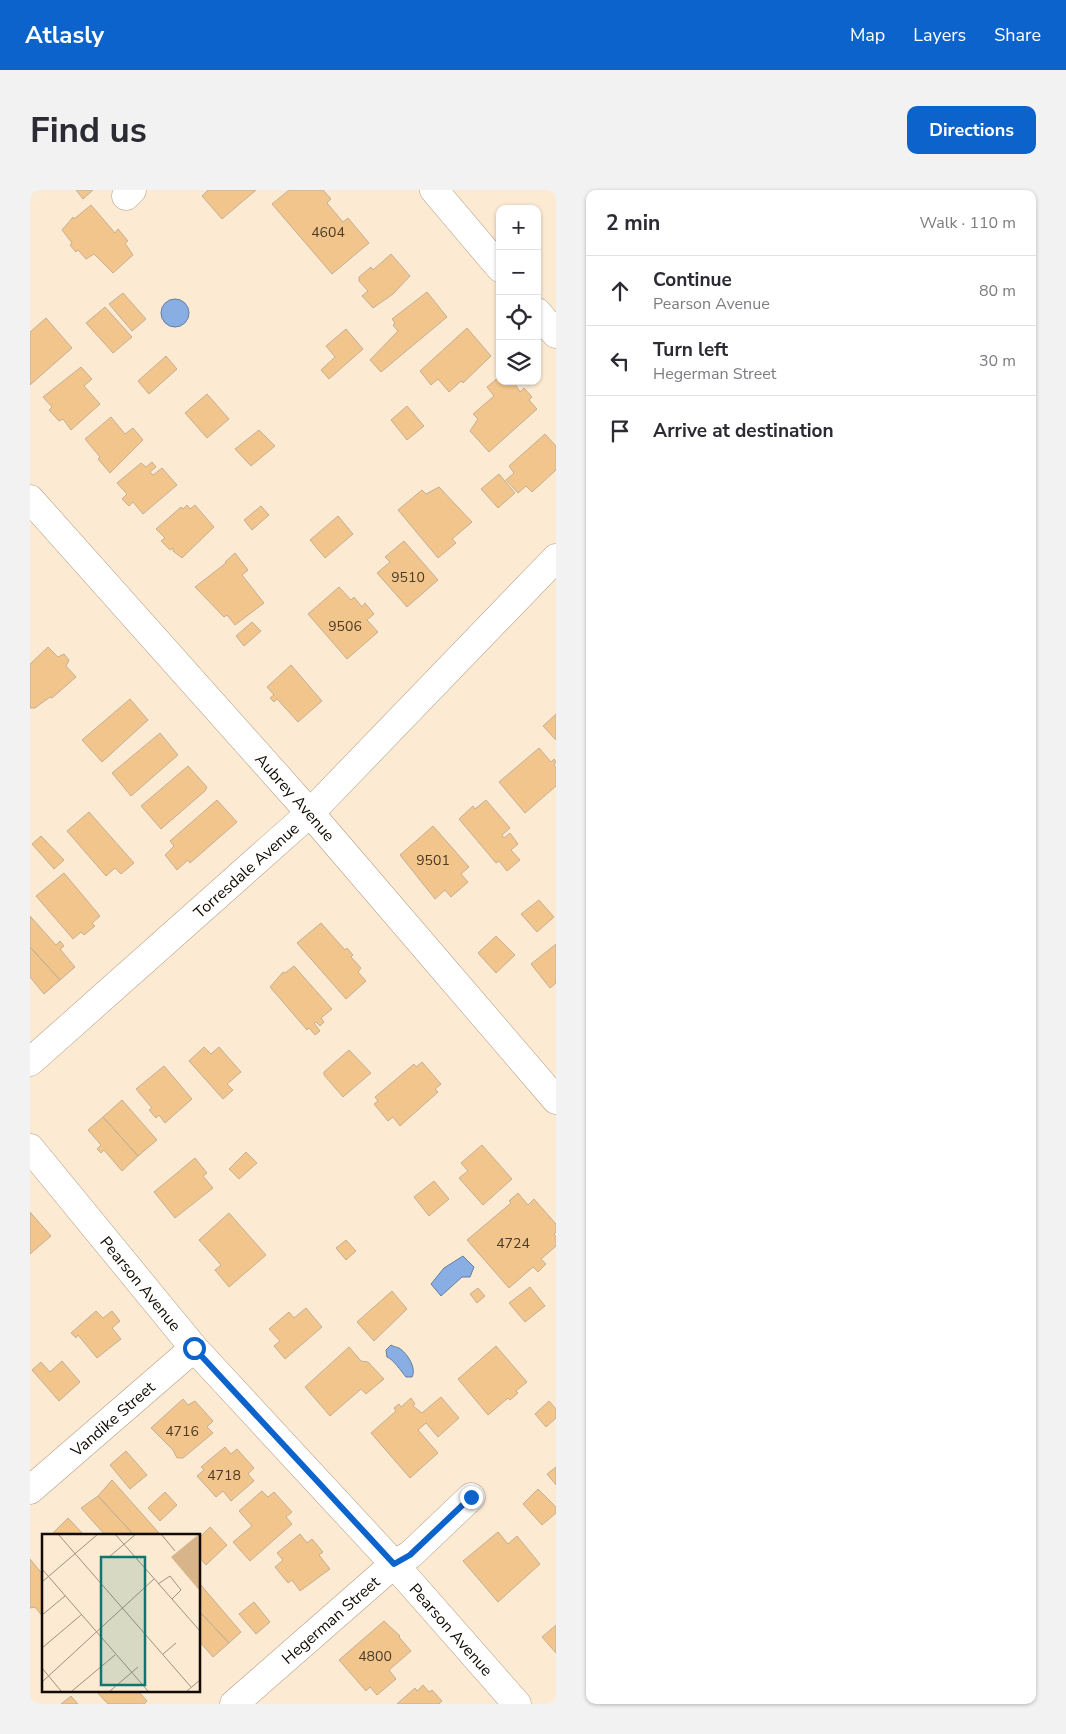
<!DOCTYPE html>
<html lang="en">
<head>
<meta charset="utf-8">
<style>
	:root { --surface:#fff; --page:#f2f2f3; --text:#2b2b33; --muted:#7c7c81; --line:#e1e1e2; --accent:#0c63cc }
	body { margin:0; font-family:"Nunito Sans",sans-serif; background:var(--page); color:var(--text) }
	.controls { position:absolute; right:15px; top:15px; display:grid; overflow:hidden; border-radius:10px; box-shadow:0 1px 4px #0004 }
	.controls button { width:45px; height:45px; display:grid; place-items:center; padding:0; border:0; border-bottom:1px solid var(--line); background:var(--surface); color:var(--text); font:25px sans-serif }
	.stop { position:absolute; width:15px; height:15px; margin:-11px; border:4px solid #0c63cc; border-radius:50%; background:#fff }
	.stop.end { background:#0c63cc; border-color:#fff; box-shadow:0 1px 5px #0008 }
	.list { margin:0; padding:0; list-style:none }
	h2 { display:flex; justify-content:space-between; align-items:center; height:65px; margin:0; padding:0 20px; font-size:21px }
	h2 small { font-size:16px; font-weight:400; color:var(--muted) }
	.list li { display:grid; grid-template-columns:32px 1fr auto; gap:15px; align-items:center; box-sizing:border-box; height:70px; padding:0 20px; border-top:1px solid var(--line) }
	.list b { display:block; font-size:19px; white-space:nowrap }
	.list p { margin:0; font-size:16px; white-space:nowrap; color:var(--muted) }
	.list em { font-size:16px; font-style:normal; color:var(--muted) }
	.icon { flex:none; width:28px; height:28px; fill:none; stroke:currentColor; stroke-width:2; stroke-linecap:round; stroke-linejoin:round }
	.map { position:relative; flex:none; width:526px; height:1514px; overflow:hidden; border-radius:10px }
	header { display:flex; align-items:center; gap:30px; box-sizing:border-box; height:70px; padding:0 25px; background:var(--accent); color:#fff }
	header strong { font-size:24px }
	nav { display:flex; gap:28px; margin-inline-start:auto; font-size:18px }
	.intro { display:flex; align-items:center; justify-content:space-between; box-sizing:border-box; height:120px; padding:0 30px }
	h1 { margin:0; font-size:35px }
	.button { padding:12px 22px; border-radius:10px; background:var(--accent); color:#fff; font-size:18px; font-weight:700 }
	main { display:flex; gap:30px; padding:0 30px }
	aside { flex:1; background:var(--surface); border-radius:10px; box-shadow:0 1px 4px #0004 }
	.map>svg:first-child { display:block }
	.water { fill:#89aee4; stroke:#657da0 }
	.building { fill:#f1c58c; stroke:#c4af94 }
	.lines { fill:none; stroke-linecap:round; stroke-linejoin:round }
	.minor-casing { stroke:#b19c82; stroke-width:29 }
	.minor { stroke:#fff; stroke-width:28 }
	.route { stroke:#0c63cc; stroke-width:6 }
	.labels { text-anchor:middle; stroke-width:4.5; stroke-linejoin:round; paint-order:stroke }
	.number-label { font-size:14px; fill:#4a3a25 }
	.street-label { font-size:16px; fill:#120b03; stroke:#fff }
	.inset-road { fill:none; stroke:#9e9180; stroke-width:1 }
	.view { fill:#0f766e; fill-opacity:0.15; stroke:#0f766e; stroke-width:2.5 }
	.inset-edge { fill:none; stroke:#120b03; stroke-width:2.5 }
</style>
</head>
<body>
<header>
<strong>Atlasly</strong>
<nav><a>Map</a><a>Layers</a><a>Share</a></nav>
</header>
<div class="intro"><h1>Find us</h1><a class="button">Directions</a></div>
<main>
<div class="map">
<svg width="526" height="1514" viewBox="0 0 526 1514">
	<rect width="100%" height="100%" fill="#fcead3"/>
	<path class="water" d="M131 123a14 14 0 1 1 28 0a14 14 0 1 1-28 0Z
		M433,1066L444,1077L440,1087H432L411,1106L401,1094L414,1078Z
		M361,1155C364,1157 367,1157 369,1158C377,1163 387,1178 382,1187H376C371,1181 363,1169 357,1167L356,1160Z"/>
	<path class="building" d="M46,0H63L53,9Z
		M178,0H226L192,29L172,6Z
		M259,0H293L301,9L297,13L313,32L318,28L339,53L302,84L242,14Z
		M61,15L85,43L88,39L98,51L95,53L103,65L83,83L64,64L56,69L48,60L46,62L40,55L42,53L32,40L43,27L44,29Z
		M361,64L380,86L363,104L343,118L332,106L338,101L329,91V87L341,77L343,80Z
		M397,102L417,127L351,182L340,170L368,141L363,135L365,133L362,129Z
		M93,103L116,129L102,141L79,114Z
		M75,117L102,147L83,163L56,133Z
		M16,128L42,158L0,195V142Z
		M437,138L461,166L433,193L431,191L419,202L408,189L401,195L390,181Z
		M316,139L333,159L299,189L291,180L305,167L296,156Z
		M136,166L147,179L119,204L108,191Z
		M51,177L62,189L54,196L70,214L41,240L33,229L29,231L19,220L22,217L13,207Z
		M470,186V191H483L490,202L494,198L502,207L499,210L507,219L459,262L440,241L448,229L443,224L464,206L457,197Z
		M177,204L199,229L177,248L155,223Z
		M377,216L394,236L377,250L361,230Z
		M81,227L95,244L103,238L113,250L80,283L68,269L70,267L55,249Z
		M229,240L245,256L221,276L205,259Z
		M515,244L526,256V280L502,302L496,296L488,303L476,290L484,283L479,276Z
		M122,272L126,277L120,282L123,285L132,278L147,295L113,324L103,312L99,316L92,309L97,304L87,293L111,273L116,277Z
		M469,284L485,303L468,318L451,299Z
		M409,297L442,332L422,349L426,353L408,368L368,320L392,300L396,304Z
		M157,315L160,319L165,315L184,337L152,368L143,361V358L140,360L131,351L135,348L126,339L151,317L153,319Z
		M231,316L239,325L222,340L214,330Z
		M308,326L323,344L295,368L280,350Z
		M374,351L408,390L377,417L347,383L360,372L355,367Z
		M205,363L218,380L212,385L234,413L205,435L197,425L194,427L165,397L196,373L195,372Z
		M309,397L321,410L324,407L332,417L335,413L344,424L337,430L348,442L317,469L278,424Z
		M222,432L231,441L214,456L206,446Z
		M18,457L28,467L34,464L39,470L36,476L46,487L22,508L20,507L5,518H0V474Z
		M261,475L292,511L268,532L247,509L244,512L240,508L244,505L237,497Z
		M100,509L118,530L72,572L52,550Z
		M526,524V550L513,536Z
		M130,543L148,565L101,606L82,583Z
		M509,558L521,572L524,569L526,572L524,575L526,578V596L495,623L469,592Z
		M158,576L177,597L175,601L131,639L111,616Z
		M187,610L207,632L160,673L158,670L147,680L135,665L144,656L140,651Z
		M456,610L480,638L472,645L474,648L480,643L488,654L481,660L490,670L477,681L469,671L466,673L429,629L443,616L445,619Z
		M59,622L104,673L91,684L85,678L76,686L37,641Z
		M403,636L439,677L431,684L438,692L421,707L415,700L405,709L370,665Z
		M11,646L34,670L24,679L2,654Z
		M34,683L70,726L62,733L65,736L54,745L51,742L43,749L6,706Z
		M509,710L524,727L507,742L491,724Z
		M0,726L26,755L30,751L34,756L30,759L45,777L30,790L0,757Z
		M291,733L315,760L317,758L323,765L321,767L331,778L328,782L336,791L316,809L267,753Z
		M466,746L485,765L466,783L448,763Z
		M526,754V793L520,798L501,774Z
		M0,757L30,790L14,804L0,787Z
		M264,776L302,819L291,828L294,832L290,836L286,832L284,833L290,841L285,845L279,838L277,840L240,797L253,782L255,783Z
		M174,857L181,864L189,857L211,882L197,894L203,900L193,909L159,871Z
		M319,860L341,883L313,907L294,885V882Z
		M392,872L411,894L405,899L408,902L370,936L363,927L358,931L344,914L348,911L345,907L384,874L386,877Z
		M134,876L162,909L135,933L129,925L126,928L119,920L122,918L106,899Z
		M92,910L127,950L108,966L73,927Z
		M73,927L108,966L92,981L74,960L71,963L67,959L71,955L58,940Z
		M452,955L482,989L453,1015L429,988L438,981L431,973Z
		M216,962L227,973L209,989L199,979Z
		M165,968L177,983L173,986L183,998L145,1028L124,1002Z
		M404,991L419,1009L399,1026L384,1007Z
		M488,1003L498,1015L504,1009L526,1034V1042L524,1044L526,1047V1056L511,1069L516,1074L508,1082L503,1077L479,1098L437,1050L481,1013L479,1011Z
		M0,1022L21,1046L0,1064Z
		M199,1023L236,1065L199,1097L185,1080L191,1075L169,1050Z
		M316,1050L326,1061L316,1070L306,1058Z
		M500,1097L515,1116L495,1132L479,1113Z
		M448,1098L455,1106L447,1113L440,1104Z
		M362,1101L377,1119L344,1151L327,1132Z
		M276,1118L292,1137L255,1169L244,1156L250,1151L239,1139L259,1122L264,1128Z
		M66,1121L73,1128L82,1121L90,1131L82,1138L91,1149L67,1168L48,1145L46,1148L41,1143Z
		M466,1156L497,1192L486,1201L488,1203L480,1210L478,1208L458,1225L428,1189Z
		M319,1157L331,1171L338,1172L354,1189L336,1204L331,1199L300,1226L275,1197Z
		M32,1171L50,1192L29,1211L2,1180L11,1172L20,1182Z
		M411,1207L429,1228L408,1247L396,1233L388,1240L408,1263L380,1288L341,1243L366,1221L364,1218L369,1214L371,1217L381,1208L385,1214L383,1216L392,1223Z
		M153,1209L158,1215L165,1211L183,1231L177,1237L183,1243L153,1268H147L143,1260L121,1238Z
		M519,1211L526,1219V1228L516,1237L505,1224Z
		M195,1257L201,1264L207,1259L224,1278L218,1284L224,1291L201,1311L193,1301L186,1307L167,1286L174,1280L171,1277Z
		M96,1261L117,1285L100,1299L80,1275Z
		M526,1277V1295L517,1284Z
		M82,1290L129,1343L126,1345H104L68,1306Z
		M508,1299L526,1317V1323L512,1335L493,1314Z
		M232,1301L238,1307L244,1302L262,1322L256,1327L262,1334L220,1371L203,1352L222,1336L209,1321Z
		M135,1302L147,1315L130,1331L118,1318Z
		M68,1306L104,1345H75L51,1318Z
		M38,1328L54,1345H25L23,1343Z
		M180,1337L197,1355L176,1375L169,1367V1348Z
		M468,1342L478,1354L487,1346L510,1374L468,1412L433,1371Z
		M270,1344L277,1353L282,1349L293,1362L289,1365L300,1379L270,1401L262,1390L258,1393L245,1377L253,1370L247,1363Z
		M0,1369L14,1386V1428L5,1417L0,1418Z
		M170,1394L211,1442L199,1453L169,1421Z
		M224,1412L240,1432L226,1444L209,1424Z
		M169,1421L199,1453L183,1467L169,1451Z
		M354,1431L370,1446L369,1447L381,1461L359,1480L366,1489L347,1505L340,1497L336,1501L309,1470Z
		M526,1435V1463L512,1447Z
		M393,1495L399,1502L402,1500L412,1511L409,1514H367L385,1498L387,1501Z
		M65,1500H107L117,1511L114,1514H78Z
		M41,1506L48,1514H31Z"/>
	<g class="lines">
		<defs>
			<g id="minor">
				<path d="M404,0L470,78"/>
				<path d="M96,6L102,0"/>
				<path d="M507,122L526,144"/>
				<path id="s1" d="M0,309L280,623L526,910"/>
				<path id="s2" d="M0,872L280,623L526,368"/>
				<path id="s3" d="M0,958L164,1158L364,1374L487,1514"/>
				<path id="s4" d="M0,1300L164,1158"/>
				<path id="s5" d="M204,1514L364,1374L380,1365L441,1307"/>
			</g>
		</defs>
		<use href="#minor" class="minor-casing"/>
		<use href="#minor" class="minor"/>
	</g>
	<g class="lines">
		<path class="route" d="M164,1158L364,1374L380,1365L441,1307"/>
	</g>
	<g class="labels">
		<g class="number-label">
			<text x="298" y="47">4604</text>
			<text x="378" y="392">9510</text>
			<text x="315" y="441">9506</text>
			<text x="403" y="675">9501</text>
			<text x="483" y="1058">4724</text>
			<text x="152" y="1246">4716</text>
			<text x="194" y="1290">4718</text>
			<text x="345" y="1471">4800</text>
		</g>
		<g class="street-label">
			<text dy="6" stroke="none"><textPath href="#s1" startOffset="399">Aubrey Avenue</textPath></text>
			<text dy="6" stroke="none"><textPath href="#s2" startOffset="289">Torresdale Avenue</textPath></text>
			<text dy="6" stroke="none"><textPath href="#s3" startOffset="175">Pearson Avenue</textPath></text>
			<text dy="6" stroke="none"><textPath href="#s4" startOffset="109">Vandike Street</textPath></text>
			<text dy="6" stroke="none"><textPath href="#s5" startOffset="128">Hegerman Street</textPath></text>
			<text dy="6" stroke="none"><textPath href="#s3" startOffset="640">Pearson Avenue</textPath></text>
		</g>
	</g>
	<g transform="translate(12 1344)">
		<rect width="158" height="158" fill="#fcead3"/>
		<path d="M157,0H158L157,56L129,23Z" fill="#d7b489"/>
		<path class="inset-road" d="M16,0L149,153M73,0L158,97M119,0L133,17M67,23L94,0M0,35L106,157M0,48L56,0M116,50L128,42L139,56L130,65M0,81L23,62M0,114L39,81M121,120L134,109M0,134L19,157M0,148L112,45M30,157L73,121M68,157L96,133M145,157L158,146"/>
		<path class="view" d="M59,23H103V151H59Z"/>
		<rect width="158" height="158" class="inset-edge"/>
	</g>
</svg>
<div class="controls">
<button>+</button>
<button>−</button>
<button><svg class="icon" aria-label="locate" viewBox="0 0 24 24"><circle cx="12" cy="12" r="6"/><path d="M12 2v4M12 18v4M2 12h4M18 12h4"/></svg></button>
<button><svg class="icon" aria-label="layers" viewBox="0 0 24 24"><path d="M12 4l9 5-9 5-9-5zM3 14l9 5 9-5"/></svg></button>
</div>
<div class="stop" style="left:164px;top:1158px"></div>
<div class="stop end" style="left:441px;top:1307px"></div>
</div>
<aside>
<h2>2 min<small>Walk · 110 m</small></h2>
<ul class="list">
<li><svg class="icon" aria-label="ahead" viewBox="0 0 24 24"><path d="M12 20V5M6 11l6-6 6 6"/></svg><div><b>Continue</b><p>Pearson Avenue</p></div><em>80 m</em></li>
<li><svg class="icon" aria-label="left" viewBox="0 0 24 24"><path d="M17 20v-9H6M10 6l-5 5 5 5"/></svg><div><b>Turn left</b><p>Hegerman Street</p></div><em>30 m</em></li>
<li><svg class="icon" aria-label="arrive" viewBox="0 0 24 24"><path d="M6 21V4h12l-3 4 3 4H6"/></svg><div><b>Arrive at destination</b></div></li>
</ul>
</aside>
</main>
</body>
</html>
